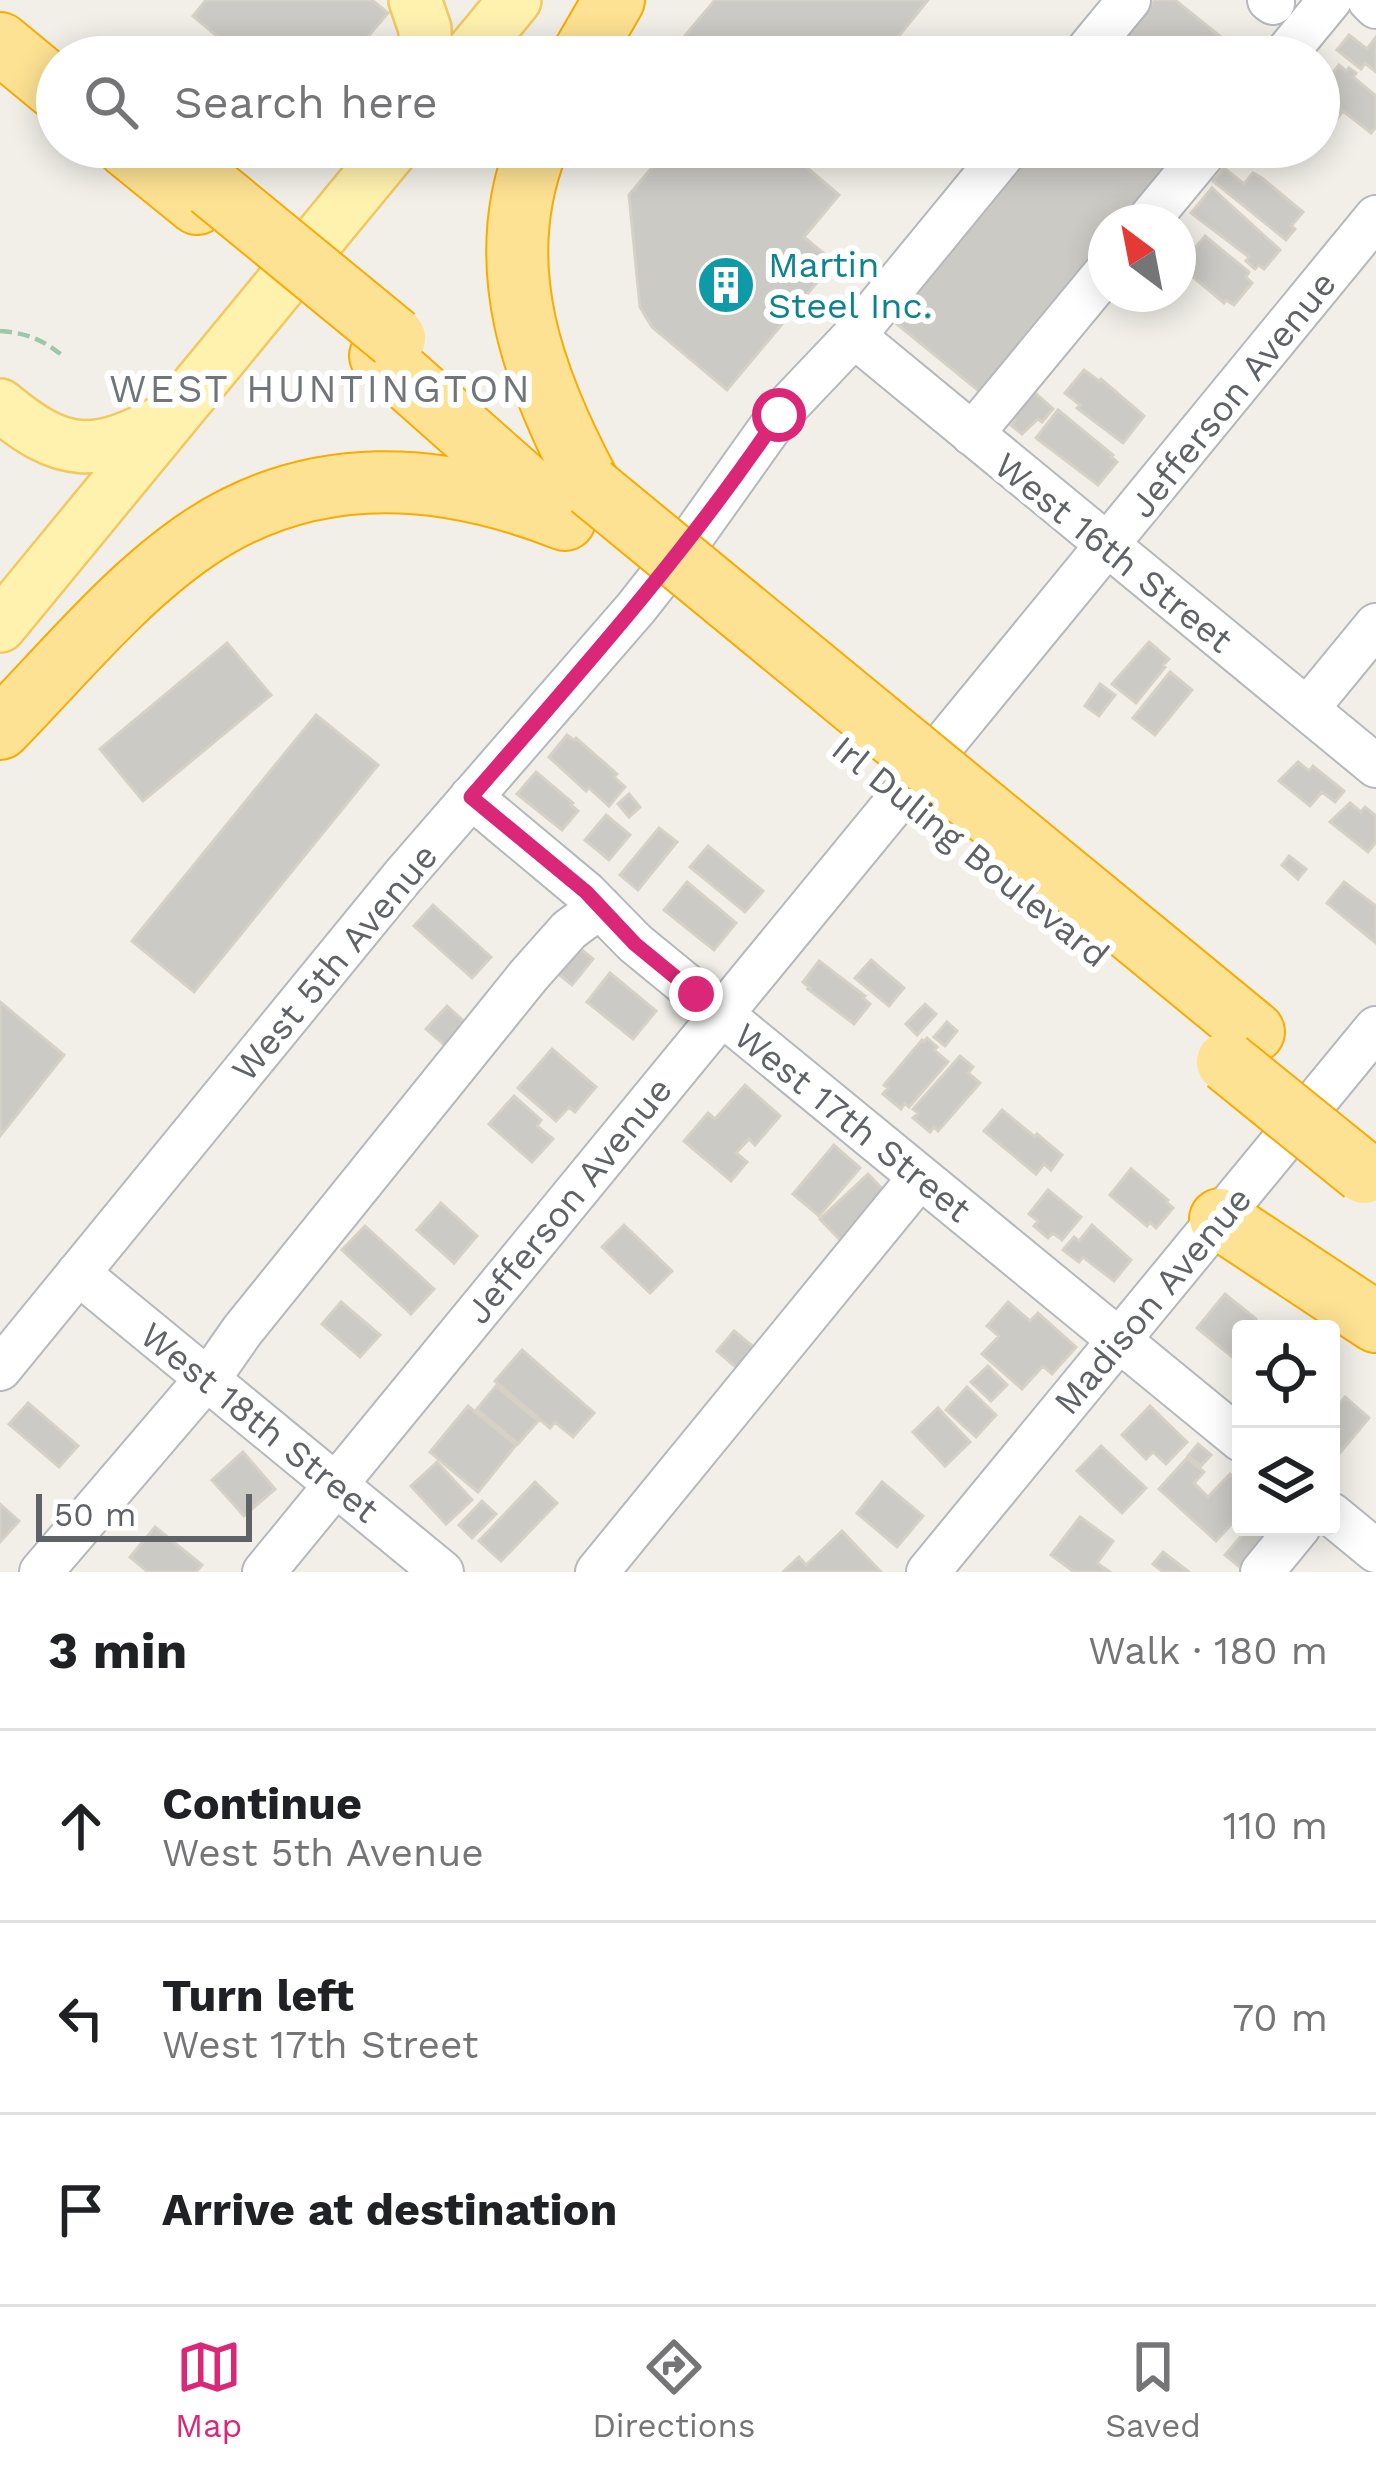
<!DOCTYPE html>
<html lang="en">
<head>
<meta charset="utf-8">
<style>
	:root { --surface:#fff; --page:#f6f6f6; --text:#202124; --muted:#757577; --line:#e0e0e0; --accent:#db2777 }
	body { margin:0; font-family:"Work Sans",sans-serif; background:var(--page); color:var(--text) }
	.controls { position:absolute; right:36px; bottom:36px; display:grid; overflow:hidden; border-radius:12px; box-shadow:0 6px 30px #0003 }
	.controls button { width:108px; height:108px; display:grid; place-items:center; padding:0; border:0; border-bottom:3px solid var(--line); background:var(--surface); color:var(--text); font:60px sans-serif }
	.compass { position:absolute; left:1088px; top:204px; width:108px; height:108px; border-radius:50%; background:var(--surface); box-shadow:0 6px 30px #0003; rotate:328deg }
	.scale { position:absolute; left:36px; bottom:30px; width:216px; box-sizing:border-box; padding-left:12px; border:6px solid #5f6368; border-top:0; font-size:33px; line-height:42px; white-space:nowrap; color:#5f6368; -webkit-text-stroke:9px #fff; paint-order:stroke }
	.stop { position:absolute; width:36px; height:36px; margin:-27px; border:9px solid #db2777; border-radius:50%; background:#fff }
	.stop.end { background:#db2777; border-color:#fff; box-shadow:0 3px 12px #0008 }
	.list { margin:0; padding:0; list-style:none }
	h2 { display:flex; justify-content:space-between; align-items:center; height:156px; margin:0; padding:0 48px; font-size:51px }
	h2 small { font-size:39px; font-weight:400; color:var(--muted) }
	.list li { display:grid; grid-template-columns:78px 1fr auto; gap:36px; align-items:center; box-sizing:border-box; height:192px; padding:0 48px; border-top:3px solid var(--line) }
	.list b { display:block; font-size:45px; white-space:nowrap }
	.list p { margin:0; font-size:39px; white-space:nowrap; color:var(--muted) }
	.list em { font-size:39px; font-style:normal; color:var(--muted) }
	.icon { flex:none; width:66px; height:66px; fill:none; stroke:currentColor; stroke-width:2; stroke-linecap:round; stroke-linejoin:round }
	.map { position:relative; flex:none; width:1376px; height:1572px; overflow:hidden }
	.search { position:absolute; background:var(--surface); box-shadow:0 6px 30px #0003; left:36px; right:36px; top:36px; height:132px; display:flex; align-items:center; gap:30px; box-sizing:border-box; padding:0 42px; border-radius:66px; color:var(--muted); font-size:45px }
	.sheet { height:732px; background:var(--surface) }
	nav { display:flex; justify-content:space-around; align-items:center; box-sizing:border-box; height:168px; border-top:3px solid var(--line); background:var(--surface); font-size:33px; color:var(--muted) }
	nav a { display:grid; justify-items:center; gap:6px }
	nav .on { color:var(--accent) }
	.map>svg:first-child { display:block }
	.building { fill:#cccac5; stroke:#d6d1c6; stroke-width:3 }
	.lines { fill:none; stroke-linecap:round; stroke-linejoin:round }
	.minor-casing { stroke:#b5b8bc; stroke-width:46 }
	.major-casing { stroke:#f2c960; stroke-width:56 }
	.highway-casing { stroke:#f9ab00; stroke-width:64 }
	.path { stroke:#9cc7a9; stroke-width:4.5; stroke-dasharray:12 6; stroke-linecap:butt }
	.minor { stroke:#fff; stroke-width:42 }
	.major { stroke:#fff2af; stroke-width:51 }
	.highway { stroke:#fde293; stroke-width:60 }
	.highway-bridge-casing { stroke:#f9ab00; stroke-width:64; stroke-linecap:butt }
	.highway-bridge { stroke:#fde293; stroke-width:60 }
	.route { stroke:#db2777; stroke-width:15 }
	.labels { text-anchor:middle; stroke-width:12; stroke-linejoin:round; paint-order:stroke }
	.culture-label { font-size:36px; fill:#0d838f; stroke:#fff; text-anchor:start }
	.street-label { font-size:36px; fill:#5f6368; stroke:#fff }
	.neighbourhood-label { font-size:39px; letter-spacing:3px; fill:#70757a; stroke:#fff }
</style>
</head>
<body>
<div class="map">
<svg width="1376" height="1572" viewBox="0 0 1376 1572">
	<rect width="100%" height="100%" fill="#f1efe8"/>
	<path class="building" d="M206,0H372L388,13L354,53L359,57H242L193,16Z
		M715,0H928L882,57H667Z
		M1155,0H1175L1221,37L1205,57H1108Z
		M1349,35L1367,49L1376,37V72L1365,63L1361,69L1337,50Z
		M1339,65L1346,71L1349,68L1356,73L1353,77L1376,96V127L1371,133L1343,111L1336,120L1325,110L1332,102L1319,90Z
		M669,147H809L798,160L839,195L804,237L834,262L727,390L652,327L640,307L629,195Z
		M1034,147H1199L1138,222H1106V261L991,401L892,320Z
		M1224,168L1244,184L1253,173L1262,178L1303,212L1291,226L1295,229L1286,240L1213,181Z
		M1212,188L1280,250L1264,269L1259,265L1255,269L1246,261L1249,257L1191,213Z
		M1205,236L1249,272L1246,277L1252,283L1234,305L1226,300L1224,303L1180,266Z
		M1084,370L1099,381L1101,379L1144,416L1123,443L1077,408L1080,405L1065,393Z
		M1022,381L1053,409L1042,422L1038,419L1022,434L1011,425L1015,420L1000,409Z
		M1058,410L1113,455L1111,457L1117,462L1098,485L1036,438Z
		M1149,642L1169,659L1163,665L1165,667L1136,703L1112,684Z
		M227,643L271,695L143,801L100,749Z
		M1170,672L1192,690L1155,735L1133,718Z
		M1100,684L1115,695L1099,716L1085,706Z
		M316,715L378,765L194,992L132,941Z
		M567,735L574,740L576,738L617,774L614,777L625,787L609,806L589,788L586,791L549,757Z
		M1298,762L1309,771L1313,766L1344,791L1335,802L1322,792L1310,806L1279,781Z
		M536,772L573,803L571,805L578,811L562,830L517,794Z
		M629,794L640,807L629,817L618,804Z
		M1350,803L1361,812L1365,807L1376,816V842L1368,852L1330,822Z
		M606,815L630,835L609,860L585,840Z
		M659,828L677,842L638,890L620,875Z
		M708,846L763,891L745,912L690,867Z
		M1289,856L1306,869L1298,879L1282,865Z
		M687,882L736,923L714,950L664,910Z
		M1344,882L1376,906V943L1327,903Z
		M433,905L491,957L472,978L414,926Z
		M572,942L593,959L572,985L551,968Z
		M871,960L904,988L889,1006L855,978Z
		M819,961L865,996L863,998L870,1004L854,1024L808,989L810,988L803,982Z
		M610,973L656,1011L633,1039L587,1002Z
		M0,1002L64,1055L0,1136Z
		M925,1004L936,1014L917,1035L906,1024Z
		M447,1006L477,1033L457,1056L426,1029Z
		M947,1022L957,1031L945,1046L934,1037Z
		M927,1038L937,1047L934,1050L948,1062L909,1107L905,1103L901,1109L883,1094L888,1088L884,1085L922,1040L924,1042Z
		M552,1049L596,1087L575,1112L569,1107L556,1121L518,1088Z
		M960,1056L973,1067L968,1073L980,1083L938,1131L934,1127L930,1132L913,1118L918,1113L913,1109Z
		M745,1085L780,1116L755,1145L749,1139L736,1153L747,1162L731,1181L684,1141L708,1113L715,1119Z
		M514,1096L541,1120L537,1126L553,1139L532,1162L489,1124Z
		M1002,1110L1035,1137L1037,1134L1062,1155L1051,1170L1044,1164L1036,1174L984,1131Z
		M834,1145L860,1168L819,1216L793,1194Z
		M1131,1169L1168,1200L1166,1202L1173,1208L1156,1228L1150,1222L1147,1226L1110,1195Z
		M868,1174L890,1197L842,1242L820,1219Z
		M1048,1190L1081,1217L1062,1240L1053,1233L1048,1238L1034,1226L1038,1221L1029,1214Z
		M441,1203L477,1236L454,1263L417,1230Z
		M624,1225L672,1271L650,1293L602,1247Z
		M1092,1225L1131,1260L1114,1281L1083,1257L1079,1262L1063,1250L1074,1237L1079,1241Z
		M365,1226L434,1289L411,1314L342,1250Z
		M1225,1294L1256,1319L1251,1327L1253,1329H1241V1364L1197,1328Z
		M341,1302L380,1335L360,1357L322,1324Z
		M1008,1302L1030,1321L1038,1313L1076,1347L1052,1374L1043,1366L1022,1389L982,1354L999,1336L987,1326Z
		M734,1331L757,1350L739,1370L717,1351Z
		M522,1350L594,1413L573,1437L555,1422L550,1428L495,1381Z
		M988,1366L1007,1385L991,1401L971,1382Z
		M496,1386L538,1421L518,1444L477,1409Z
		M967,1387L996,1415L976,1437L946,1410Z
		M1345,1397L1369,1418L1333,1461L1331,1413Z
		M28,1403L78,1446L59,1467L9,1424Z
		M468,1406L516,1445L478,1492L430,1452Z
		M1150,1406L1187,1442L1166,1464L1153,1452L1146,1459L1122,1435Z
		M938,1408L970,1442L945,1466L913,1432Z
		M1198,1444L1211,1455L1201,1466L1188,1456Z
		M1101,1446L1146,1488L1122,1513L1077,1471Z
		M243,1452L275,1489L244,1516L212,1480Z
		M1187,1458L1204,1472L1194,1483L1208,1497L1230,1474L1241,1484V1514L1216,1541L1159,1489Z
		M437,1462L472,1500L446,1524L411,1486Z
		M535,1482L557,1503L501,1561L479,1541Z
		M882,1482L923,1516L897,1547L857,1513Z
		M482,1501L496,1514L472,1538L459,1525Z
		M0,1504L19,1521L0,1542Z
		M1080,1517L1113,1541L1097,1563L1110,1572H1074L1051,1555Z
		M155,1527L202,1565L196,1572H148L130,1557Z
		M1249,1527H1286L1246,1572L1225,1555Z
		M842,1531L881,1572H783L799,1557L806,1565Z
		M1163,1552L1189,1572H1163L1153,1564Z"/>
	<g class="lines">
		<defs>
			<path id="minor" d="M1269,0L1273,3
				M1369,0L1376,7
				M1082,57L1129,0
				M1283,57L1330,0
				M1147,222L1209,147
				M854,336L1376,766
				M972,434L1106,272
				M1307,709L1376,625
				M471,797L586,893L635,943L1241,1440
				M78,1273L442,1572
				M0,1369L404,875L636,608L695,533L779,415L854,336L1009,147
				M1331,1514L1376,1551
				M41,1572L219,1364L242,1331L529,975L569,930L600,907
				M264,1572L1376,217
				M597,1572L920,1177
				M928,1572L1376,1028
				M1262,1572L1299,1527"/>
			<path id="major" d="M415,0L425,29V57
				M468,57L515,0
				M0,405C63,458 95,458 167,419
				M0,626L394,147"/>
			<path id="highway" d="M0,43L57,90
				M581,57L614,0
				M127,147L197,204
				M537,147C490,266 534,381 591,487
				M380,356L547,504
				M0,729C62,666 124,589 198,539C312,462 441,471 565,520
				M1024,843L1254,1032
				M1220,1219L1376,1322"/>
		</defs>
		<use href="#minor" class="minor-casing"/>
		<use href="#major" class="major-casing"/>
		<use href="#highway" class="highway-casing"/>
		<path class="path" d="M0,331C27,333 44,340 64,357"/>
		<use href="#minor" class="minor"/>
		<use href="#major" class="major"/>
		<use href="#highway" class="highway"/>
		<defs>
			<path id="highway-bridge" d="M211,187L395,338
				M591,487L1024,843
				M1227,1062L1364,1173"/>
		</defs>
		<use href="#highway-bridge" class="highway-bridge-casing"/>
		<use href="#highway-bridge" class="highway-bridge"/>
	</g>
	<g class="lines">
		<path class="route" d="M696,994L635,944L586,892L471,797C579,673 687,552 779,415"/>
	</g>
	<defs>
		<symbol id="building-disc" viewBox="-11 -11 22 22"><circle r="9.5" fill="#0f9aa8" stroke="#fff"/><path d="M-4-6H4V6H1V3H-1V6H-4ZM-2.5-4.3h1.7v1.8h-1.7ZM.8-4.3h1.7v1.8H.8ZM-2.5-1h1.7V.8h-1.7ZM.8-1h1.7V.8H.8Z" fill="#fff"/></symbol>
	</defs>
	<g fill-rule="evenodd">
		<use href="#building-disc" x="693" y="252" width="66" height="66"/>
	</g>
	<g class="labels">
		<g class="culture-label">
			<text x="768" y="277">Martin<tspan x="768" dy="41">Steel Inc.</tspan></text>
		</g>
		<g class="street-label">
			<text transform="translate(1232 394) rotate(-51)" y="13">Jefferson Avenue</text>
			<text transform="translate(1114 552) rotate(39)" y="13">West 16th Street</text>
			<text transform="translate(971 851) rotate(39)" y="13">Irl Duling Boulevard</text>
			<text transform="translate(334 962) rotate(-50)" y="13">West 5th Avenue</text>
			<text transform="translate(853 1122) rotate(39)" y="13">West 17th Street</text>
			<text transform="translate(568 1200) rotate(-51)" y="13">Jefferson Avenue</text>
			<text transform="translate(1152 1300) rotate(-50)" y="13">Madison Avenue</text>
			<text transform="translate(260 1422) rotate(39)" y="13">West 18th Street</text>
		</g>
		<g class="neighbourhood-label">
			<text x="321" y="402">WEST HUNTINGTON</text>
		</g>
	</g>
</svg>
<div class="controls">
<button><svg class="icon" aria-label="locate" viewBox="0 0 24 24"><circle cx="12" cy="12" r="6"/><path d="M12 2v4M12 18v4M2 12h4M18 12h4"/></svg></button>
<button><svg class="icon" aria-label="layers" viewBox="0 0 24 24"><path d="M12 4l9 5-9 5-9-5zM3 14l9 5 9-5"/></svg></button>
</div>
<svg class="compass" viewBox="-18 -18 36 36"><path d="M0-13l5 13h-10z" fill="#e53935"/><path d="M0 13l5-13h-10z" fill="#757577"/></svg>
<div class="scale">50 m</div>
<div class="stop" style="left:779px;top:415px"></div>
<div class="stop end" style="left:696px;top:994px"></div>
<div class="search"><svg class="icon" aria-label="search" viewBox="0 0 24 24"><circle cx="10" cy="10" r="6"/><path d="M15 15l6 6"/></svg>Search here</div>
</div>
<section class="sheet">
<h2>3 min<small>Walk · 180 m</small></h2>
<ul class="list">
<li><svg class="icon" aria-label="ahead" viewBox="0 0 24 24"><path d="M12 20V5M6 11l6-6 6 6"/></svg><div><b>Continue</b><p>West 5th Avenue</p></div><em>110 m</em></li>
<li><svg class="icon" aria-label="left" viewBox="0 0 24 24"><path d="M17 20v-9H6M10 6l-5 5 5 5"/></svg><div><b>Turn left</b><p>West 17th Street</p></div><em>70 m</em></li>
<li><svg class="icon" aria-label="arrive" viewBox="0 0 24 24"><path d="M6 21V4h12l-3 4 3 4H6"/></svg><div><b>Arrive at destination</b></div></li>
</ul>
</section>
<nav>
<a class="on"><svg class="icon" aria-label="map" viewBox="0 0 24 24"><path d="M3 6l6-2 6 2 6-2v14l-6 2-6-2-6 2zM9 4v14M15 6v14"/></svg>Map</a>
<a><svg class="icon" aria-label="directions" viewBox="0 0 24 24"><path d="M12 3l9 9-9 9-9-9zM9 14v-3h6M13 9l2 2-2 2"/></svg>Directions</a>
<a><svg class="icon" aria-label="saved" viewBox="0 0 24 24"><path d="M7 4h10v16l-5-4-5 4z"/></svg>Saved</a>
</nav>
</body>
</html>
